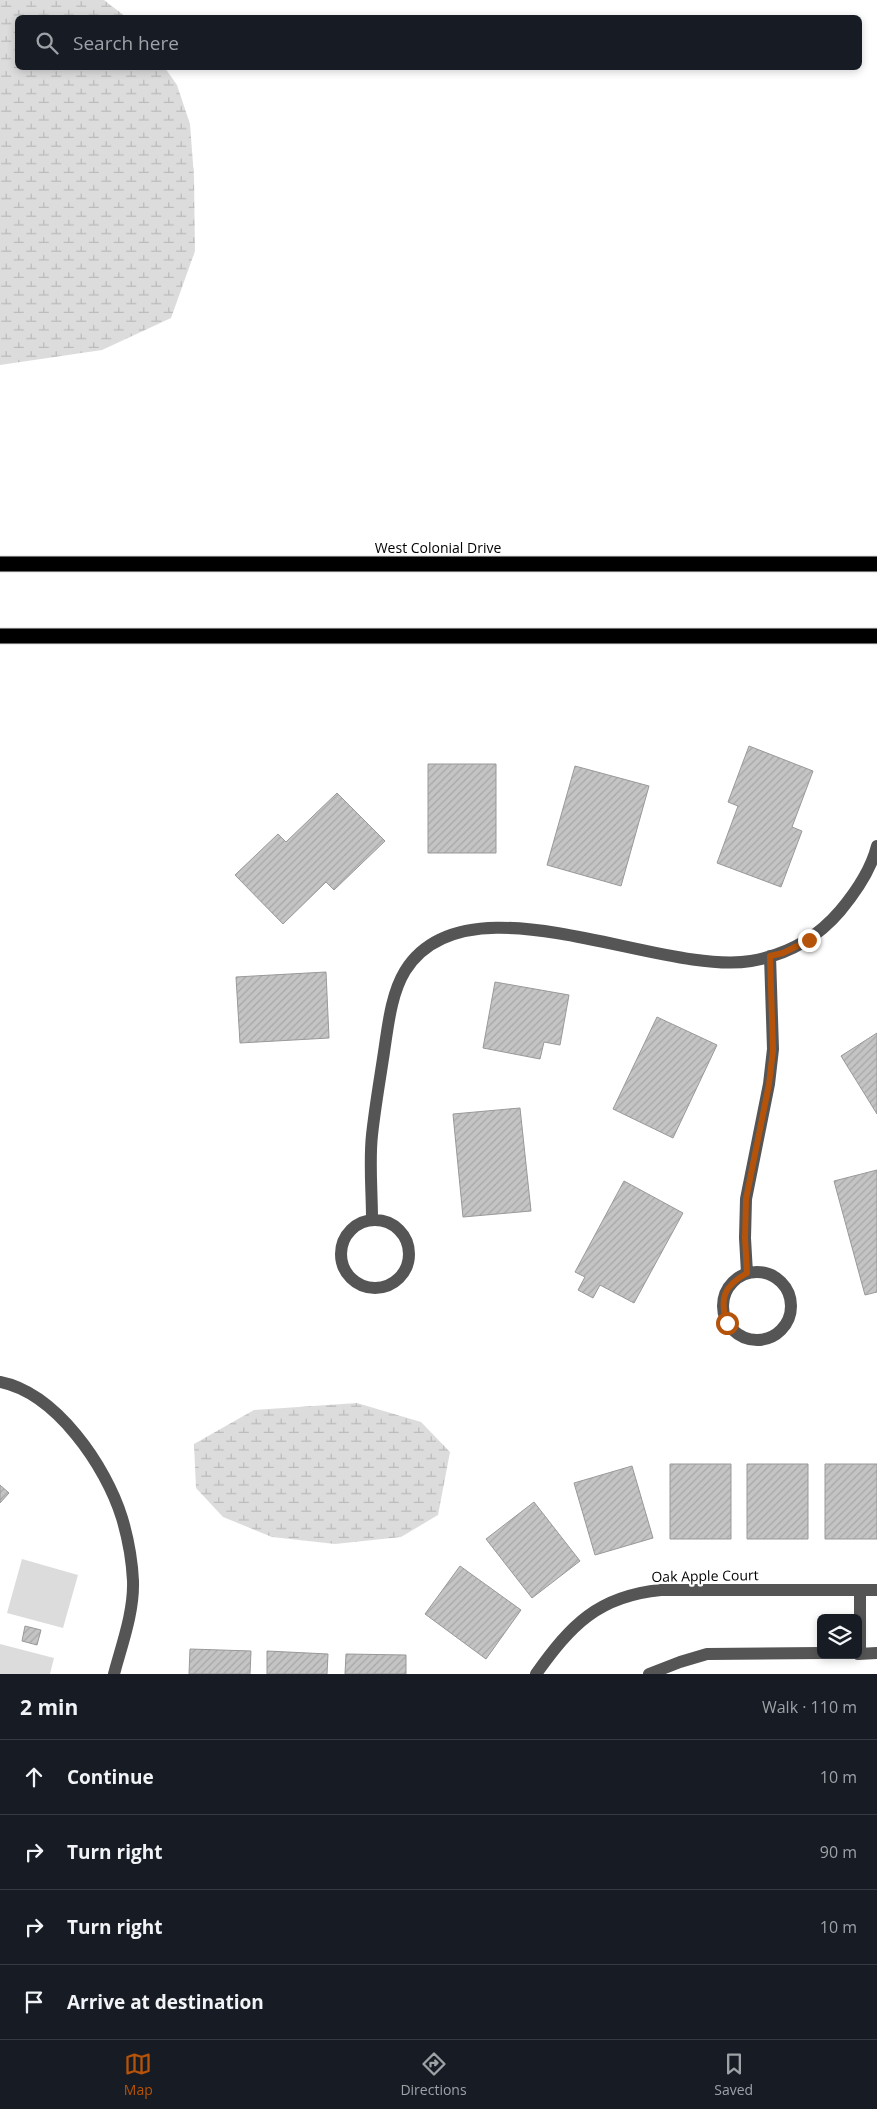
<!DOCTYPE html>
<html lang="en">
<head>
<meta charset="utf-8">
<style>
	:root { --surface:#171b24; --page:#20242c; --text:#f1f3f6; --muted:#9ea1a6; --line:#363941; --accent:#b45309 }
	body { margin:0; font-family:"Open Sans",sans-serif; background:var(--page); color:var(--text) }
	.controls { position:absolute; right:15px; bottom:15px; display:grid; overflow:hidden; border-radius:8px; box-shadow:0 2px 8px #0003 }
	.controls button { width:45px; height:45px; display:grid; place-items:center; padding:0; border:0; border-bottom:1px solid var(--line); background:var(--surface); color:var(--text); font:25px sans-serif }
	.stop { position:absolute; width:15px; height:15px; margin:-11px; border:4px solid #b45309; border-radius:50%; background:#fff }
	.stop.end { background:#b45309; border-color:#fff; box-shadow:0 1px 5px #0008 }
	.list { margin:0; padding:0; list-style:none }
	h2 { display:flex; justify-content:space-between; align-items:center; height:65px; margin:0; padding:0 20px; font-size:21px }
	h2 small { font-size:16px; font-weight:400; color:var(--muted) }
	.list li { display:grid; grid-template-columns:32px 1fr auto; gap:15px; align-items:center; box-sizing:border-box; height:75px; padding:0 20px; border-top:1px solid var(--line) }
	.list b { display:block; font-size:19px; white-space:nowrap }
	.list em { font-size:16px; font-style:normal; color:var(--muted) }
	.icon { flex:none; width:28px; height:28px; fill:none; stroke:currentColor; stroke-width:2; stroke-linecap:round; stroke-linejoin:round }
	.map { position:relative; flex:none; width:877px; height:1674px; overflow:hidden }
	.search { position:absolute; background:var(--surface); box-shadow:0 2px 8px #0003; left:15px; right:15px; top:15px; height:55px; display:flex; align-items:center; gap:12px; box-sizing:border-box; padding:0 18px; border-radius:8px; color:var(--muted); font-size:19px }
	.sheet { height:365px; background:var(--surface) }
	nav { display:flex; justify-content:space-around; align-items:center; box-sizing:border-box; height:70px; border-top:1px solid var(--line); background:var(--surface); font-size:14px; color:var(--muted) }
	nav a { display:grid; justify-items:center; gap:2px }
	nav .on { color:var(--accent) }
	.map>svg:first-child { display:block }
	.grass { fill:#dcdcdc }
	.wetland { fill:url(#wetland-marsh) }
	.building { fill:url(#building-hatch); stroke:#999 }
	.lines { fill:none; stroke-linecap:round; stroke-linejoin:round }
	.highway-casing { stroke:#dbdbdb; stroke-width:17 }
	.minor { stroke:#555; stroke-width:12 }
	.highway { stroke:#000; stroke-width:15 }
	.route { stroke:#b45309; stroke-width:6 }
	.labels { text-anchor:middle; stroke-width:4.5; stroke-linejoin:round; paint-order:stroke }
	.street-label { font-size:14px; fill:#000; stroke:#fff }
</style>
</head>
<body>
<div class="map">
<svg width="877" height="1674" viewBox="0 0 877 1674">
	<defs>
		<pattern id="wetland-marsh" width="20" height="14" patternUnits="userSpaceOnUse" patternTransform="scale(1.25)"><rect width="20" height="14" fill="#dcdcdc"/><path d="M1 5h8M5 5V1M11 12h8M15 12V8" fill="none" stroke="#bbb"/></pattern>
		<pattern id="building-hatch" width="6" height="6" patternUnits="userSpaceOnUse" patternTransform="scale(1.25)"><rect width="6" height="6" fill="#c4c4c4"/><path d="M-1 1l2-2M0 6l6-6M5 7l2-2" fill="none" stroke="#a7a7a7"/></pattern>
	</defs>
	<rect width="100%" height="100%" fill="#fff"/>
	<path class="grass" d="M22,1559L78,1575L63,1628L7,1613Z
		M0,1644L54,1658L50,1674H0Z"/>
	<path class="wetland" d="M0,0H104L126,17L18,18V68H165L177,85L190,124L194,177L195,251L171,318L102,350L0,365Z
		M357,1403L421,1422L450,1452L438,1515L401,1537L335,1544L272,1537L223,1517L196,1488L194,1444L254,1410Z"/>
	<path class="building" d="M749,746L813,771L792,827L802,831L781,887L717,863L738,806L728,802Z
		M428,764H496V853H428Z
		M575,766L649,786L621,886L547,865Z
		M337,793L385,841L334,890L326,882L283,924L235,875L278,834L286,842Z
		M326,972L329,1038L240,1043L236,977Z
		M495,982L569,995L560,1045L544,1042L540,1059L483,1048Z
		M657,1017L717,1045L673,1138L613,1109Z
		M877,1033V1114L841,1056Z
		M520,1108L531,1211L463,1217L453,1114Z
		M877,1170V1292L865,1295L834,1181Z
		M624,1181L683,1213L634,1303L600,1285L593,1298L578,1290L585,1277L575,1272Z
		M670,1464H731V1539H670Z
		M747,1464H808V1539H747Z
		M825,1464H877V1539H825Z
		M632,1466L653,1538L595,1555L574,1483Z
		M0,1485L9,1493L0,1503Z
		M534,1502L580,1561L532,1598L486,1539Z
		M460,1566L521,1610L486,1659L425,1614Z
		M25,1626L41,1630L37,1645L22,1641Z
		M190,1649L251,1651L250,1674H189Z
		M267,1651L328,1654L327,1674H267Z
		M346,1654L406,1655V1674H345Z"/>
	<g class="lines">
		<defs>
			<path id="highway" d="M0,564H877
				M0,636H877"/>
		</defs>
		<use href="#highway" class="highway-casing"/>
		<path class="minor" d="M372,1219C372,1191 369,1162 372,1135C375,1107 380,1079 384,1052C388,1026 391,994 405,971C466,872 658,976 751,961C786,955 817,938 840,911C856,892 871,870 877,846
			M341 1254a34 34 0 1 1 68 0a34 34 0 1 1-68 0Z
			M723 1306a34 34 0 1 1 68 0a34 34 0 1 1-68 0Z
			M747,1273L745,1238L746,1199L769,1084L773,1049L770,956
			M0,1382C56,1393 106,1466 122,1518C128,1538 132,1560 133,1581C134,1612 122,1644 114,1674
			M860,1590V1654
			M858,1654L877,1653
			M536,1674C571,1625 598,1596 661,1590H877
			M649,1674L680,1662L707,1654L821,1653"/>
		<use href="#highway" class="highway"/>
	</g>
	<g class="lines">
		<path class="route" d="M727,1323C719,1298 724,1286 747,1273L745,1238L746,1199L769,1084L773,1050L770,956L783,953L809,940"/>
	</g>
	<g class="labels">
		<g class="street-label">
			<text x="438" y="553">West Colonial Drive</text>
			<text transform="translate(705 1576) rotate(-1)" y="5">Oak Apple Court</text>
		</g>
	</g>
</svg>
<div class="controls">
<button><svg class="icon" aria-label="layers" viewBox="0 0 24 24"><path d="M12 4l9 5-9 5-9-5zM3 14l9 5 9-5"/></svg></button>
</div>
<div class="stop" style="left:727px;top:1323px"></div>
<div class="stop end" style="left:809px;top:940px"></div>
<div class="search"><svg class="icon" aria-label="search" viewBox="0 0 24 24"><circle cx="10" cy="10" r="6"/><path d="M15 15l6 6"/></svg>Search here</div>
</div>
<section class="sheet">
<h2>2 min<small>Walk · 110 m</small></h2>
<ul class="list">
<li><svg class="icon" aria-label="ahead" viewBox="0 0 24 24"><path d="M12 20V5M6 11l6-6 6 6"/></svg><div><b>Continue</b></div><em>10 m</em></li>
<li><svg class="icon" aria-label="right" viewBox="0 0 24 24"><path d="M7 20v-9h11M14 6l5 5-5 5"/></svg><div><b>Turn right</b></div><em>90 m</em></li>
<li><svg class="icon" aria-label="right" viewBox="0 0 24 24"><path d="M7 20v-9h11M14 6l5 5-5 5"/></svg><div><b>Turn right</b></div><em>10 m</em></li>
<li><svg class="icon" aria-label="arrive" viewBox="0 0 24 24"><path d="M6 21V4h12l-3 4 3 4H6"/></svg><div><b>Arrive at destination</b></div></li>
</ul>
</section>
<nav>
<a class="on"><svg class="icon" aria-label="map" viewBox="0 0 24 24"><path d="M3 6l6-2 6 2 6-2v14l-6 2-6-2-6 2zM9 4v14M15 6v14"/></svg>Map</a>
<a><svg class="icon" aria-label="directions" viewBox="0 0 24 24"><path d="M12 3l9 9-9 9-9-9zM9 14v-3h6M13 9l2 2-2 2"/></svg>Directions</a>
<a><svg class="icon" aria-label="saved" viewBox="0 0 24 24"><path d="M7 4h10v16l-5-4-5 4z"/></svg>Saved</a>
</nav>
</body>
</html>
